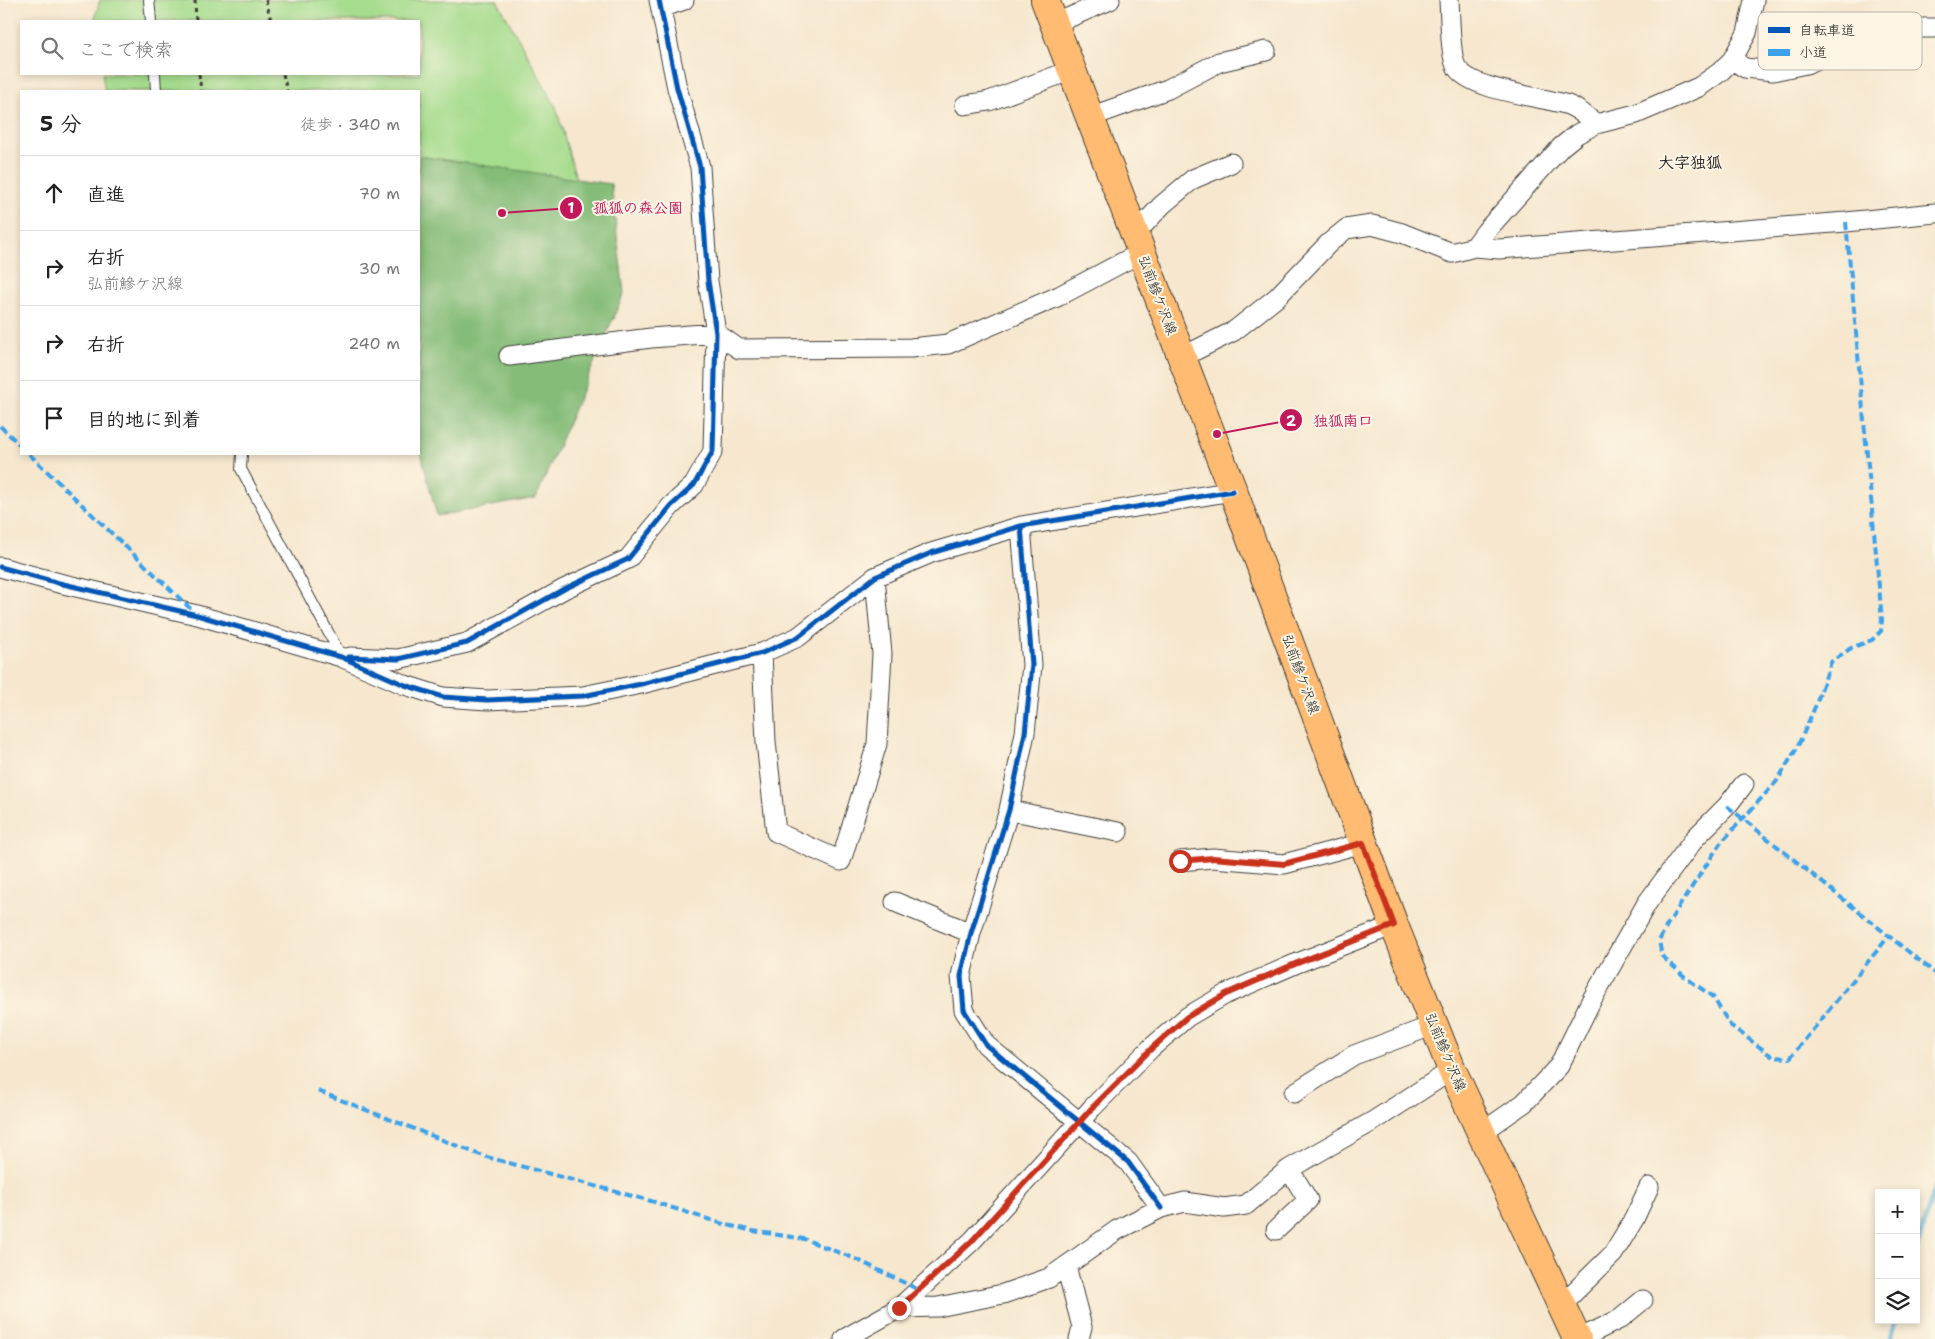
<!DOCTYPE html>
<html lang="ja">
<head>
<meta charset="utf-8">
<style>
	:root { --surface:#fff; --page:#f2f2f2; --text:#222; --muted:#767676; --line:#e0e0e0 }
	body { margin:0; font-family:"Shantell Sans","Klee One",sans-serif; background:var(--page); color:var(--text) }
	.controls { position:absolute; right:15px; bottom:15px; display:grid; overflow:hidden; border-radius:0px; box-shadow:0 2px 8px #0003 }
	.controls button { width:45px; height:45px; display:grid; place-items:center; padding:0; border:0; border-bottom:1px solid var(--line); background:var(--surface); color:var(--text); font:25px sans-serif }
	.stop { position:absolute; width:15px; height:15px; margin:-11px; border:4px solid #c8321e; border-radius:50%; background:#fff }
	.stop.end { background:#c8321e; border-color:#fff; box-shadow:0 1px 5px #0008 }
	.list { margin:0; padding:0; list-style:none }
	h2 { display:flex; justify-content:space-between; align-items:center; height:65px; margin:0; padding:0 20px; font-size:21px }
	h2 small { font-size:16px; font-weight:400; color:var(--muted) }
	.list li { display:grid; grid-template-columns:32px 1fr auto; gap:15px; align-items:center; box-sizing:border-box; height:75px; padding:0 20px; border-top:1px solid var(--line) }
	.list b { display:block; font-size:19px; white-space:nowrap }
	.list p { margin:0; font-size:16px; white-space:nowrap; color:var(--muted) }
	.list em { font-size:16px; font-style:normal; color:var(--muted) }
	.icon { flex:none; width:28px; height:28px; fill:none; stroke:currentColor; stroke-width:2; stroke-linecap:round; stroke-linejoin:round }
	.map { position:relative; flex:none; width:1935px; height:1339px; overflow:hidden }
	.search { position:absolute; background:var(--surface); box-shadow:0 2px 8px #0003; left:20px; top:20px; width:400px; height:55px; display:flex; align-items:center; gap:12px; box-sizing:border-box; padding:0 18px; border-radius:0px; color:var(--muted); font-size:19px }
	.panel { position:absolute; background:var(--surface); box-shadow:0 2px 8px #0003; left:20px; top:90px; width:400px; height:365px; border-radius:0px }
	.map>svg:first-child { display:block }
	.green { fill:#a5dc8d; stroke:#607c54 }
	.forest { fill:#84bc78; stroke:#506c4a }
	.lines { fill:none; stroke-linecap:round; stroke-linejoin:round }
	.stream { stroke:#55abd1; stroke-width:5 }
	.lane-casing { stroke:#3d3a37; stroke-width:12 }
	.street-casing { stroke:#3d3a37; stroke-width:21 }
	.primary-casing { stroke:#3d3a37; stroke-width:30 }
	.path { stroke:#3d3a37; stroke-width:3; stroke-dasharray:4 4; stroke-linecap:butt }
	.lane { stroke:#fff; stroke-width:10 }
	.street { stroke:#fff; stroke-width:19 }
	.primary { stroke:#ffbb71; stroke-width:28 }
	.quiet { stroke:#3da2ea; stroke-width:4; stroke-dasharray:8 4; stroke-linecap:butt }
	.cycleway-casing { stroke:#fcf5e5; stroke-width:8 }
	.cycleway { stroke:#0057b8; stroke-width:5 }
	.route { stroke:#c8321e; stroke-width:6 }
	.labels { text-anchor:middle; stroke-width:4; stroke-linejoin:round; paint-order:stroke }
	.street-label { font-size:14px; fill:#1c1c1c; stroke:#fcf5e5 }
	.quarter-label { font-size:16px; font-weight:bold; fill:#1c1c1c; stroke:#fcf5e5 }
	.key { fill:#fcf5e5; stroke:#b9b4a9; stroke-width:1 }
	.key-label { font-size:14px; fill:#1c1c1c }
	.leader { fill:none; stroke:#c2185b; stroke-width:2 }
	.callout-dot { fill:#c2185b; stroke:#fcf5e5; stroke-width:2 }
	.mark-label { font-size:15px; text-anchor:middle; font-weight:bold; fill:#fff }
	.callout-label { font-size:15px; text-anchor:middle; font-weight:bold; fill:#c2185b; stroke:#fcf5e5; stroke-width:4; stroke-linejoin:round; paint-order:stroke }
</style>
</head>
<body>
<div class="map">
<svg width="1935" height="1339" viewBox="0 0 1935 1339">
	<rect width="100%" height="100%" fill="#fcf5e5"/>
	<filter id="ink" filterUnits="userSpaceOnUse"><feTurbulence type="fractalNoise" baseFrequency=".02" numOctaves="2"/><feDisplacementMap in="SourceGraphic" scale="10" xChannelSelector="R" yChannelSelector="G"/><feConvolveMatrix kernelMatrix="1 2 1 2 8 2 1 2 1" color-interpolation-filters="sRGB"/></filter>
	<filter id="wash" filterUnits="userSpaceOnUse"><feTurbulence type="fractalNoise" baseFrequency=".0096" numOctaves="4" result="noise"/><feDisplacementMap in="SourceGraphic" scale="20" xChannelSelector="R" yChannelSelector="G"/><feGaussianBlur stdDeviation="1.12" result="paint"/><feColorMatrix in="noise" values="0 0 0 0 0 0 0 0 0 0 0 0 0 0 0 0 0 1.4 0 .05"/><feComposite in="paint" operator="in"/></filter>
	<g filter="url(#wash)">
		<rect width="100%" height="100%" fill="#f6e7ce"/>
		<path class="green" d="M100,0H497L556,107L615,318L469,409L419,410V91H105L102,74H419V21H94Z"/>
		<path class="forest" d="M419,156L611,184L624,293L536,498L437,516L419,446Z"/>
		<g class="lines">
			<path class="stream" d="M1916,1249L1935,1187
				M1890,1339L1895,1320"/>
		</g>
	</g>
	<g filter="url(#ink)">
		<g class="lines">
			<defs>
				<path id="lane" d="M149,0L151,21
					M155,74L156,91
					M242,454L241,469L341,656"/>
				<path id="street" d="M1449,0C1450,14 1450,58 1457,68C1473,91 1540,96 1568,105C1578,108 1588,118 1596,124
					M661,8L684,0
					M1054,24L1110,0
					M1732,60L1745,68L1773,71L1806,64L1878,33L1907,28H1935
					M965,105L989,101L1072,70
					M1090,117L1168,89L1219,62L1266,51
					M1135,234L1162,205L1193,179L1231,163
					M1474,247L1499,249L1846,222L1935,213
					M509,356L651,338L716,333L739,349L911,348L948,344L1059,296L1142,252
					M1182,357L1234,331L1276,298L1329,243L1346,229L1372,225L1402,233L1452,253L1474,247L1486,231L1561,147L1577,134L1596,124L1636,114L1699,87L1720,72L1732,60L1747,33L1754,0
					M1021,526L1032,665L1025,733L1009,810L971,933L961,976L964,1010L986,1045L1128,1162L1161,1208
					M0,567L59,583L197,615L341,657L405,685L443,697L487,700L583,696L641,684L762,653L798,637L875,577L931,553L1021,526L1233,491
					M762,653L766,742L776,832L841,861L877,744L882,654L875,577
					M350,657L398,659L467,643L564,589L628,559L671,506L694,485L713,451L716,333L708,281L700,167L677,88L659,0
					M1009,810L1118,832
					M1180,861L1213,858L1284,864L1363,843
					M895,902L971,933
					M1294,1093L1354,1055L1434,1025
					M1481,1133L1524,1103L1559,1066L1591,1001L1647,903L1696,837L1727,806L1744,784
					M1276,1230L1308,1200L1289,1169
					M1066,1266L1082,1327L1079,1339
					M1561,1305L1613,1254L1634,1219L1649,1187
					M899,1308L938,1307L1003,1294L1049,1278L1117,1230L1161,1208L1185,1202L1224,1208L1246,1205L1289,1169L1375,1120L1452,1070
					M844,1339L899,1308L972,1241L1092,1108L1151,1048L1187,1017L1226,994L1295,964L1394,925
					M1579,1339L1620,1319L1643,1300"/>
				<path id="primary" d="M1045,0L1233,491L1394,925L1452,1070L1577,1339"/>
			</defs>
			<use href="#lane" class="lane-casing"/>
			<use href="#street" class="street-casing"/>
			<use href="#primary" class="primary-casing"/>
			<path class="path" d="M195,0L196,21
				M266,0L271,21
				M199,74L201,91
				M283,74L287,91"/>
			<use href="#lane" class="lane"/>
			<use href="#street" class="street"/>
			<use href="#primary" class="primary"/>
			<path class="quiet" d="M1846,222L1882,620L1881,631L1872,640L1851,648L1831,662L1815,707L1797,748L1777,781L1720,844L1667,925L1659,941L1662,956L1685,977L1713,997L1730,1025L1773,1057L1790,1058L1889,936
				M0,426L21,446
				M29,454L195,613
				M1727,806L1935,973
				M318,1091L483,1156L651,1201L723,1224L753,1231L804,1239L858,1260L919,1290"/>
			<defs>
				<path id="cycleway" d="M1021,526L1032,665L1025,733L1009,810L971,933L961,976L964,1010L986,1045L1128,1162L1161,1208
					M0,567L59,583L197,615L341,657L405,685L443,697L487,700L583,696L641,684L762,653L798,637L875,577L931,553L1021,526L1233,491
					M349,657L398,659L467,643L564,589L628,559L671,506L694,485L713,451L716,333L708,281L700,167L677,88L659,0"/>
			</defs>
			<use href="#cycleway" class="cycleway-casing"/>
			<use href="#cycleway" class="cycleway"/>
		</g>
	</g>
	<g class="lines" filter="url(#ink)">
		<path class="route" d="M899,1308L972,1241L1092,1108L1152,1048L1187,1017L1226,994L1295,964L1394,925L1363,843L1284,864L1213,858L1180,861"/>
	</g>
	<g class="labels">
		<g class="street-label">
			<text transform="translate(1158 295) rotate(69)" y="5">弘前鰺ケ沢線</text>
			<text transform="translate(1301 674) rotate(70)" y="5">弘前鰺ケ沢線</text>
			<text transform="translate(1446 1052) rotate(67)" y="5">弘前鰺ケ沢線</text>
		</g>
		<g class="quarter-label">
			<text x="1690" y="168">大字独狐</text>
		</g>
	</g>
	<rect x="1758" y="12" width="164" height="58" rx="8" class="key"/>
	<rect x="1768" y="27" width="22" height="6" fill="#0057b8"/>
	<rect x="1768" y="49" width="22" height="7" fill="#3da2ea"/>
	<g class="key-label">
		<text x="1799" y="35">自転車道</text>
		<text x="1799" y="57">小道</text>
	</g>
	<path class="leader" d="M502 213L571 208M1217 434L1291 420"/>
	<g class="callout-dot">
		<circle cx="502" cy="213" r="5"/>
		<circle cx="1217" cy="434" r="5"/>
		<circle cx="571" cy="208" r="12"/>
		<circle cx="1291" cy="420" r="12"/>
	</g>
	<g class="mark-label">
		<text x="571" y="213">1</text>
		<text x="1291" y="426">2</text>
	</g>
	<g class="callout-label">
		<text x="638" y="213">孤狐の森公園</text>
		<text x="1343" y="426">独狐南口</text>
	</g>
</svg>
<div class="controls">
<button>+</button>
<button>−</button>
<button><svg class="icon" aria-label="layers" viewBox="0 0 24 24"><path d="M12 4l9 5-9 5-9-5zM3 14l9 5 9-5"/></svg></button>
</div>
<div class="stop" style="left:1180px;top:861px"></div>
<div class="stop end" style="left:899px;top:1308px"></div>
<div class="search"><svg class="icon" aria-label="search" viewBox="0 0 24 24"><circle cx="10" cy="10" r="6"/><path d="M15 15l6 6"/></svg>ここで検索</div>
<section class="panel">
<h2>5 分<small>徒歩 · 340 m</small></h2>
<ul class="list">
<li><svg class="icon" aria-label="ahead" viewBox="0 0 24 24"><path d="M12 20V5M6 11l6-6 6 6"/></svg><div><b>直進</b></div><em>70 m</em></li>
<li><svg class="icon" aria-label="right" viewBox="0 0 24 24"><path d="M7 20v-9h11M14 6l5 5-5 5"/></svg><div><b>右折</b><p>弘前鰺ケ沢線</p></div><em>30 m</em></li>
<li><svg class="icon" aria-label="right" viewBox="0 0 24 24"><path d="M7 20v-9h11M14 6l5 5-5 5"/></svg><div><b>右折</b></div><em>240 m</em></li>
<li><svg class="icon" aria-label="arrive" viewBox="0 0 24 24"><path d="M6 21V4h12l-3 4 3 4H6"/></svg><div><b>目的地に到着</b></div></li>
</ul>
</section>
</div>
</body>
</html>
